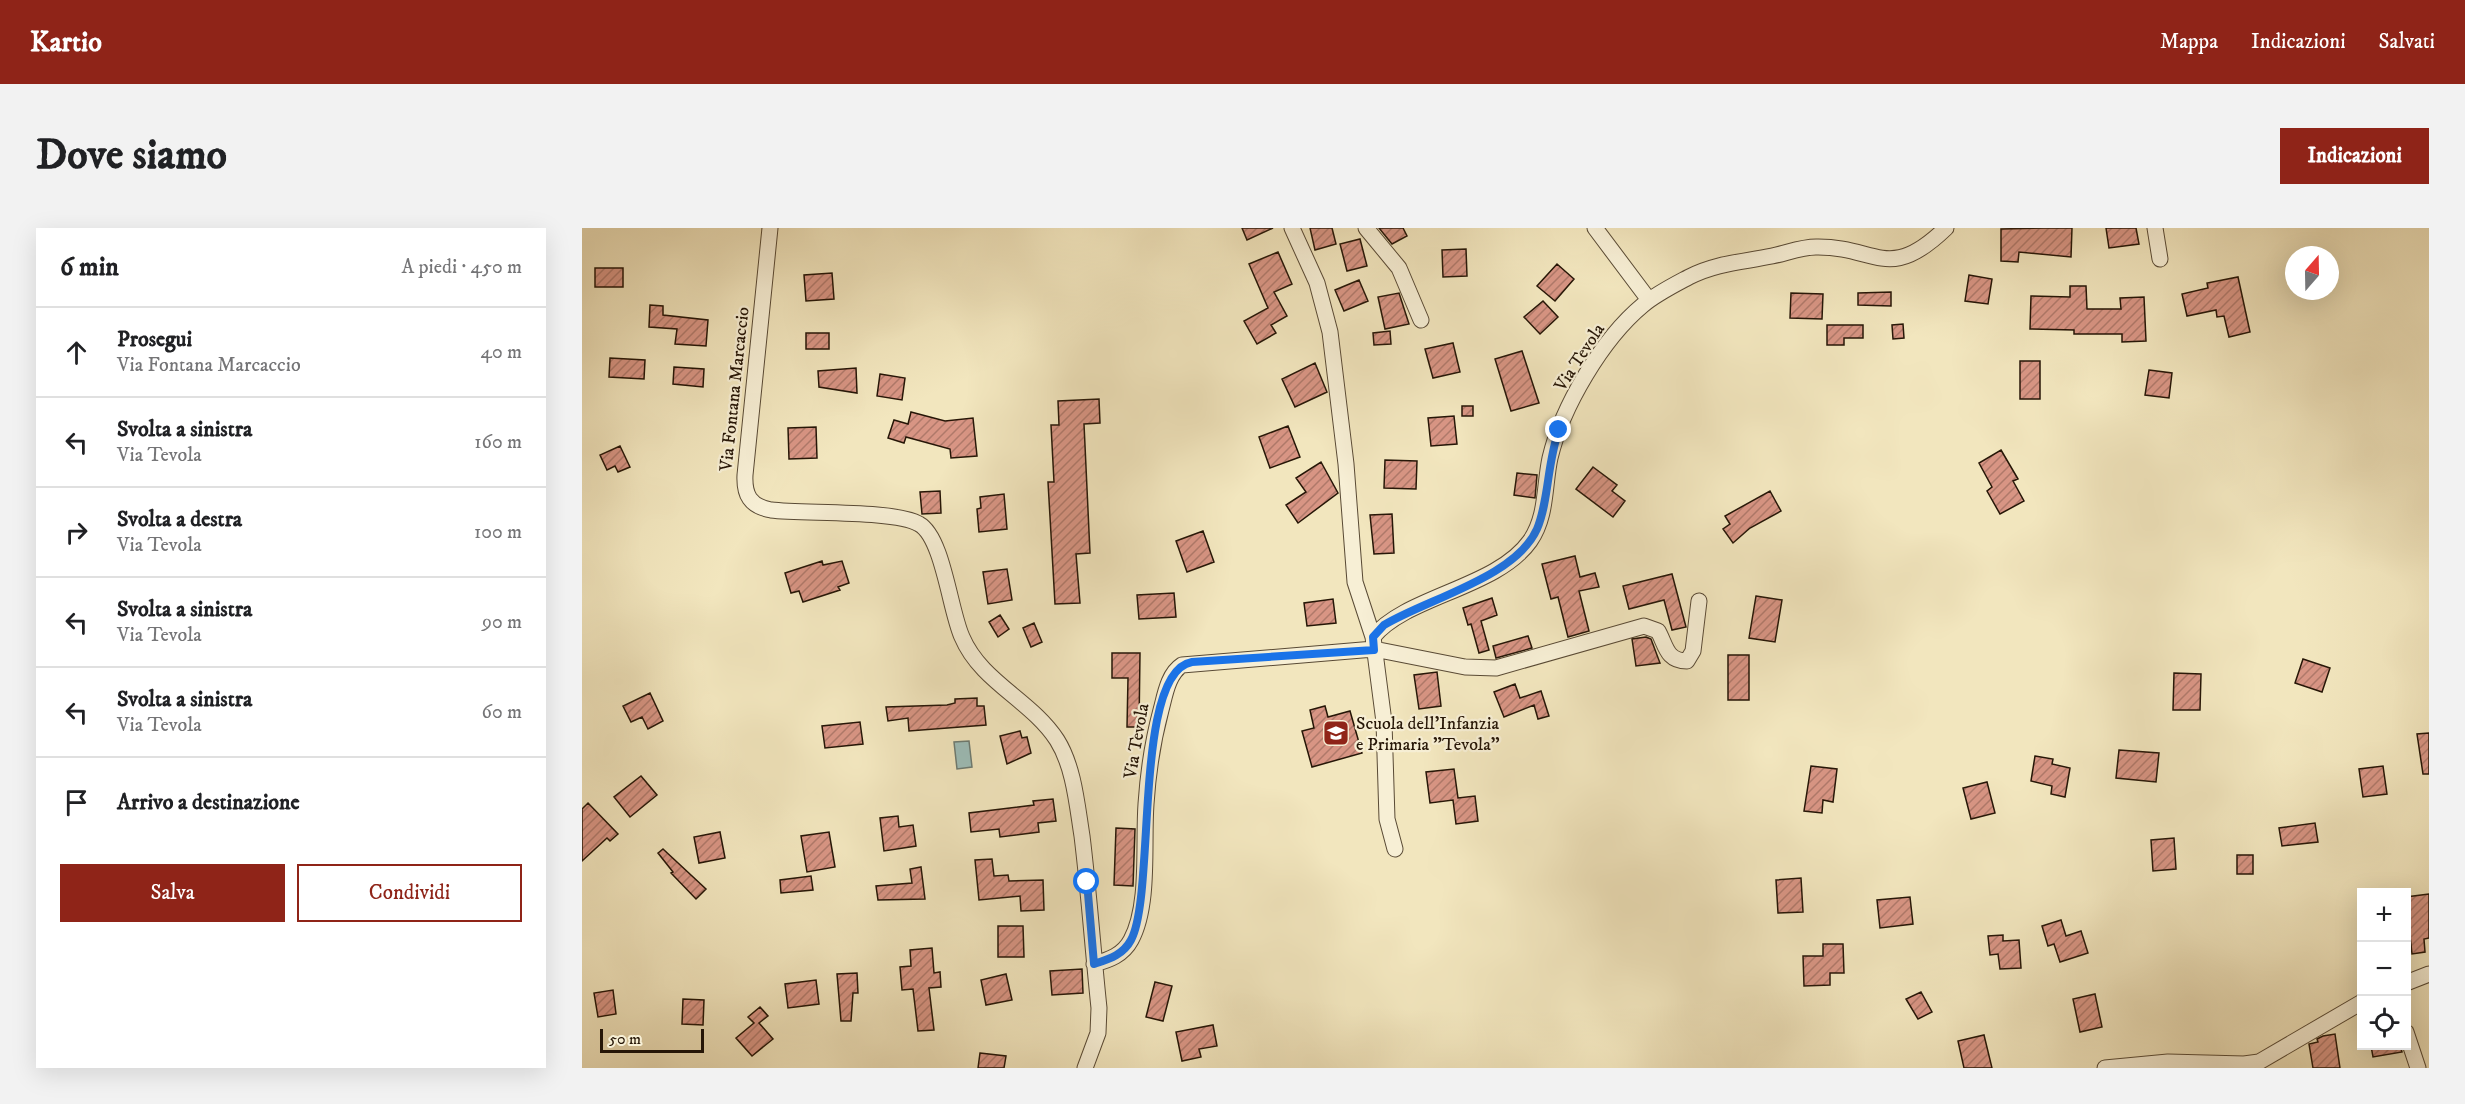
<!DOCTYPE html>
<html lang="it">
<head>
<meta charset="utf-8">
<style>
	:root { --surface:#fff; --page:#f2f2f2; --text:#202124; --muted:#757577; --line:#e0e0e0; --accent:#8f2418 }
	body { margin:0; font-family:"IM FELL DW Pica",serif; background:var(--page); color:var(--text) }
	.controls { position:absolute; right:18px; bottom:18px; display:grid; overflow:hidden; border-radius:0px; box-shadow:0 6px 24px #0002 }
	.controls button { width:54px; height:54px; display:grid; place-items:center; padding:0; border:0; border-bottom:2px solid var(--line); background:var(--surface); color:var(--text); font:30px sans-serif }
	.compass { position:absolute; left:1703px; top:18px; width:54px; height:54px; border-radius:50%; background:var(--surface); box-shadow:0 6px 24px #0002; rotate:20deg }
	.scale { position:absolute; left:18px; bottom:15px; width:104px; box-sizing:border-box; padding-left:6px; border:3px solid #261607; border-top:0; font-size:16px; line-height:21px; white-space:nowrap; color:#261607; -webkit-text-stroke:4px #f7efd5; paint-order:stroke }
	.stop { position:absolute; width:18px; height:18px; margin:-14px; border:4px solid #1a73e8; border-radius:50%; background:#fff }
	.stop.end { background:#1a73e8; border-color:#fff; box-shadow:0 2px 6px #0008 }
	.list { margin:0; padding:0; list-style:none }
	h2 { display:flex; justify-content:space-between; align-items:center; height:78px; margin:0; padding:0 24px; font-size:26px }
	h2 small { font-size:20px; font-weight:400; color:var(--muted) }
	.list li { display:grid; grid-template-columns:39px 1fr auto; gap:18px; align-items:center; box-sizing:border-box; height:90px; padding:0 24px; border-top:2px solid var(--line) }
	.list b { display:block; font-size:22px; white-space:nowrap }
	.list p { margin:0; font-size:20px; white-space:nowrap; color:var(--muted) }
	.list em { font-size:20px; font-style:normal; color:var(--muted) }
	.actions { display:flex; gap:12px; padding:18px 24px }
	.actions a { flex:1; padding:14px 0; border:2px solid var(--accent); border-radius:0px; text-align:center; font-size:21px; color:var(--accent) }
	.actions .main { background:var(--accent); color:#fff }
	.icon { flex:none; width:33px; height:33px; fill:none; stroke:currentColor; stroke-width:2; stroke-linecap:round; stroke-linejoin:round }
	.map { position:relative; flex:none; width:1847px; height:840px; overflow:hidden; border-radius:0px }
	header { display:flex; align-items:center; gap:36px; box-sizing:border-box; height:84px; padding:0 30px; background:var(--accent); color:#fff }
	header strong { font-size:28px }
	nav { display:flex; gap:33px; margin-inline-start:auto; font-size:21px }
	.intro { display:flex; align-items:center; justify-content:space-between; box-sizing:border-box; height:144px; padding:0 36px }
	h1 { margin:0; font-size:42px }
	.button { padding:15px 27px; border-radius:0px; background:var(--accent); color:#fff; font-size:21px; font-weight:700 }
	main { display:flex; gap:36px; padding:0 36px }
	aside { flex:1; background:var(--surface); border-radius:0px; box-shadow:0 6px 24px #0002 }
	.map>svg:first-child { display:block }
	.water { fill:#9dbeb9; stroke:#6d7b72; stroke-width:1.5 }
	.building { fill:url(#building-hatch); stroke:#261607; stroke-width:1.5 }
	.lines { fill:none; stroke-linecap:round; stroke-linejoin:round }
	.minor-casing { stroke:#594a35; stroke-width:17 }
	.minor { stroke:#f7efd5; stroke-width:15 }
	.route { stroke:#1a73e8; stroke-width:8 }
	.labels { text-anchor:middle; stroke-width:4.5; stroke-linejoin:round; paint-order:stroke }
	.street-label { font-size:18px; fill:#261607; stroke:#f7efd5 }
	.poi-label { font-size:18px; fill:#261607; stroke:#f7efd5; text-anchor:start }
</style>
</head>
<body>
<header>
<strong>Kartio</strong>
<nav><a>Mappa</a><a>Indicazioni</a><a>Salvati</a></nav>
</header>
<div class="intro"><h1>Dove siamo</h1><a class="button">Indicazioni</a></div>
<main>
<aside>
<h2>6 min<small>A piedi · 450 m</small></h2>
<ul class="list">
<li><svg class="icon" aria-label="ahead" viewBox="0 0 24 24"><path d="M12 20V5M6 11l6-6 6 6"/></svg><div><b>Prosegui</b><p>Via Fontana Marcaccio</p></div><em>40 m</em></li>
<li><svg class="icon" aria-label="left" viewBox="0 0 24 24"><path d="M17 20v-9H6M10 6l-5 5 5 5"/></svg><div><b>Svolta a sinistra</b><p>Via Tevola</p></div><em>160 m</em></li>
<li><svg class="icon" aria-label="right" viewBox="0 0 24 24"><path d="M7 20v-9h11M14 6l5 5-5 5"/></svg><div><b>Svolta a destra</b><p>Via Tevola</p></div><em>100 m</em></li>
<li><svg class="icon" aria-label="left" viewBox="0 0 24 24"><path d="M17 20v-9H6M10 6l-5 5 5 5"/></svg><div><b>Svolta a sinistra</b><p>Via Tevola</p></div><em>90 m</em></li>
<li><svg class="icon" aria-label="left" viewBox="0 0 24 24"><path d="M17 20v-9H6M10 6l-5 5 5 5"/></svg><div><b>Svolta a sinistra</b><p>Via Tevola</p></div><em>60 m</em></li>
<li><svg class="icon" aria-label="arrive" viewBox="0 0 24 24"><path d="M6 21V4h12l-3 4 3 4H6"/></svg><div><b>Arrivo a destinazione</b></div></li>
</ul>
<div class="actions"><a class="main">Salva</a><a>Condividi</a></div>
</aside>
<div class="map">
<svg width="1847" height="840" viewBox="0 0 1847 840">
	<defs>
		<pattern id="building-hatch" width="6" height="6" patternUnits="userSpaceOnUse" patternTransform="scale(1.5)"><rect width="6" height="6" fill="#d89584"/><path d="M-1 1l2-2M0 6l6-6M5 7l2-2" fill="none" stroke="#af796a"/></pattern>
	</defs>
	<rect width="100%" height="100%" fill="#f2e6be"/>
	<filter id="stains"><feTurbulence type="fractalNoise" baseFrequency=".00333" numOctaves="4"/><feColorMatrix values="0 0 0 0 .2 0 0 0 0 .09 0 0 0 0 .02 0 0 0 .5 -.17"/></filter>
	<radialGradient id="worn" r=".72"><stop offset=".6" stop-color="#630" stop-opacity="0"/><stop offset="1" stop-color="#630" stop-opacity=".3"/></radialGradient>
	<path class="water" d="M387,513L390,539L375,541L372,514Z"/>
	<path class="building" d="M660,0H691L665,12Z
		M728,0H750L754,16L733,22Z
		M797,0H821L825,8L810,16Z
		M1462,0H1490L1489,29L1437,24L1436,34L1419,33V1Z
		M1524,0H1554L1557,16L1527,20Z
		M778,11L785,38L765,43L758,16Z
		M884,21L885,48L861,49L860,22Z
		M696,24L710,56L692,64L705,88L689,97L694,105L675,116L662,93L686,80L667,36Z
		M975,36L992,51L973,73L955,58Z
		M13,40H41V59H13Z
		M250,45L252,71L224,73L222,47Z
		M1387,47L1410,51L1406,76L1383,73Z
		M1656,49L1668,104L1647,109L1642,88L1635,89L1634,82L1605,88L1600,66L1626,60L1625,55Z
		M777,52L786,73L762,83L753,62Z
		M1488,58H1504L1505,81H1539L1538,70L1562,69L1564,113L1540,114V106H1492V102L1448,101L1449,68L1488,69Z
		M1309,64V78L1276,77V65Z
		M817,65L827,96L803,101L796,69Z
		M1209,65L1241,66L1240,91L1208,90Z
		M961,73L976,89L958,106L942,89Z
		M68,77L81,78V87L126,92L124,118L93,116L95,101L67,99Z
		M1321,96L1322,110L1311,111L1310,97Z
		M1245,97H1281V110H1262V117H1245Z
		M808,103L809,116L792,117L791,105Z
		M224,105H247V121H224Z
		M871,115L878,144L851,150L843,121Z
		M940,123L957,175L929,183L913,131Z
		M28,130L63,132L62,151L27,149Z
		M1438,133H1458V171H1438Z
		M733,135L745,164L713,179L700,151Z
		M92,139L122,141L121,159L91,156Z
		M274,140L275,165L237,159L236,143Z
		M1567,142L1590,145L1587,170L1563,167Z
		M298,146L323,150L320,172L295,168Z
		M517,171L518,195L502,196L508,325L494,326L498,375L473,376L466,254H472L469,197H477L476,173Z
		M880,178H891V188H880Z
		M329,184L363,193L391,190L395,228L369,230L368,221L324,209L322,215L306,210L312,192L326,196Z
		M872,188L875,216L849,218L846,190Z
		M706,198L718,229L688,240L677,209Z
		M234,199L235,230L207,231L206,200Z
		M38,218L48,239L36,244L33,238L25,242L18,227Z
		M1419,222L1436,251L1431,253L1442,273L1418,286L1405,263L1410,259L1397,235Z
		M803,232L835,233L834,261L802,260Z
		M739,234L756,265L716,295L704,277L724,264L714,250Z
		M1011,239L1035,257L1030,263L1043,273L1031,289L994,261Z
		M935,245L955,247L953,270L932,267Z
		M358,263L359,285L340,286L338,264Z
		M1188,263L1199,283L1168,300L1151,315L1141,301L1148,296L1143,288Z
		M422,266L425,301L397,304L395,281L399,280L398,269Z
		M810,286L812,325L792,326L788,287Z
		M621,303L632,334L605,344L594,313Z
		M993,328L998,349L1013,345L1017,359L997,363L1007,403L986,409L976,369L969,371L960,336Z
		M240,333L241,337L260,333L267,355L256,359L258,362L221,374L217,363L209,365L203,345Z
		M425,341L430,372L406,376L401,344Z
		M1090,346L1104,399L1090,402L1082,372L1047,381L1041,358Z
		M592,365L594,389L557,391L555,367Z
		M1174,368L1200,372L1193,414L1167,410Z
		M910,370L915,387L899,393L907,422L897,425L889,396L886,397L881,380Z
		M751,371L754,395L725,398L722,375Z
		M418,387L427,401L416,409L407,394Z
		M452,395L460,414L449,419L441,400Z
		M946,408L950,420L914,430L911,418Z
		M1064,409L1069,411L1078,435L1054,438L1050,411Z
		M530,425H558L557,499H545L546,450H530Z
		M1146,427H1167V472H1146Z
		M1721,431L1748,440L1740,464L1713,455Z
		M855,444L859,478L837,481L832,447Z
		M1592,445L1619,446L1618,482H1591Z
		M933,456L938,470L959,463L967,488L956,491L952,477L922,489L912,464Z
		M68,465L81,493L66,501L60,489L49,494L41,478Z
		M395,470V478H402L404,497L327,503L326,490L306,493L304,479L365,477L373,475V471Z
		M743,478L746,489L768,483L780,525L730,539L720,503L732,500L728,482Z
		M278,494L281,516L243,520L240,498Z
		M438,503L440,510L445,509L449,525L425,536L418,508Z
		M1847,505V546H1841L1835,506Z
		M1537,522L1577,525L1574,554L1534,550Z
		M1453,528L1471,531L1470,536L1488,540L1483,569L1469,566L1470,558L1449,553Z
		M1229,538L1255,541L1251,574L1241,572L1240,585L1222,583Z
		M1801,538L1805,566L1781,569L1777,541Z
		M872,541L876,570L893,568L896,593L874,596L871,572L848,575L844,544Z
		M59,548L75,567L48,589L32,569Z
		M1405,554L1413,585L1389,591L1381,560Z
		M471,571L474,593L456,595L457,604L418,609L417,601L389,604L387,585L452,577L451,573Z
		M6,575L36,606L28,613L25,610L0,633V581Z
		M316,588L317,599L331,597L334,618L302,623L298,590Z
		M1733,595L1736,614L1700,618L1697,600Z
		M534,600L553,601L551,658L532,657Z
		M138,604L143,630L117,635L112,609Z
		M247,604L253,639L225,644L219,608Z
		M1592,610L1594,641L1571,643L1569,612Z
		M81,621L124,661L114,671L89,645L91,644L76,625Z
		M1655,627H1671V646H1655Z
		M410,631L412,648L426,647L427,653L461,652L462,682L439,683L438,668L397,672L393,632Z
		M339,639L343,671L296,672L294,658L330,655L328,641Z
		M229,648L231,662L199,665L198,652Z
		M1219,650L1221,684L1196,685L1194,652Z
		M1847,666V710L1842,711L1843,724L1830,726L1824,669Z
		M1328,669L1331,696L1298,700L1295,672Z
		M1479,692L1484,708L1499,703L1506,725L1478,734L1472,716L1466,718L1460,698Z
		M416,698H441L442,729H416Z
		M1421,707V713L1437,712L1439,740L1418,741L1416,726L1408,727L1406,708Z
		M1241,716H1261L1262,745H1248V757L1222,758L1221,728H1241Z
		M350,720L352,745L358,744L359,759L347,760L352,802L336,803L331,761L320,762L318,739L329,738L328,722Z
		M500,741L501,765L470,767L468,743Z
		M275,745L276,765H271L269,793H259L255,746Z
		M424,746L430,772L404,777L399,752Z
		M234,752L237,776L206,780L203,756Z
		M573,754L590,758L581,793L564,789Z
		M31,762L34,786L16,789L12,765Z
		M1339,764L1350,784L1336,791L1324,771Z
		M1513,766L1520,799L1498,804L1491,771Z
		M101,771L122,772L121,797L100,796Z
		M178,779L186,788L177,795L191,811L170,828L154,810L172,795L166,789Z
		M631,797L635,818L617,821L619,829L600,833L594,804Z
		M1753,806L1758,840H1731L1727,816L1736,814L1735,811L1741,808Z
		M1402,807L1410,840H1382L1376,813Z
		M1789,818H1818L1820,824L1791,829Z
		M398,825L424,828L422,840H396Z"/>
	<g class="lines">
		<defs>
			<path id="minor" d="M188,0L163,247C162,267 168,278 189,282C222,286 314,282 337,296C361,309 368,383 380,409C399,454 449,472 475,512C492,539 495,577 500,608C507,665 511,723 517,780L516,805L503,840
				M710,0L735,55L748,104L764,236L773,354L791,409L802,494L805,591L813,621
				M784,0L817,40L839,92
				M1013,0L1067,72
				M1573,0L1578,31
				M791,409C824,368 915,360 948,313C965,289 962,258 968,230C980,179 1020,111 1061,77C1074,66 1092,57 1107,49C1134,35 1161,34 1190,28C1205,25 1219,19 1234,19C1295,18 1306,56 1364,0
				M512,736C527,732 541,727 549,712C568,677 561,616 564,576C566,545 571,512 579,482C583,467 586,446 600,437L792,421L883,439L914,440L1062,398L1076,403C1084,417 1084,433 1105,433L1111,423L1117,373
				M1824,755L1847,746
				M1824,804L1836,840
				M1523,840L1586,834L1662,836L1677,834L1780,774"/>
		</defs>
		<use href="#minor" class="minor-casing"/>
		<use href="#minor" class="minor"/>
	</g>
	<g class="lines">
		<path class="route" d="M505,654L512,736C527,731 541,727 549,712C574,666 551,444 610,434L792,422L791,409L802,397C845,371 934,349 955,301C967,273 965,234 977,202"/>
	</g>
	<defs>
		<symbol id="school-square" viewBox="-11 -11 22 22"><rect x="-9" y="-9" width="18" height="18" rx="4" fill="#8f2418" stroke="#f7efd5"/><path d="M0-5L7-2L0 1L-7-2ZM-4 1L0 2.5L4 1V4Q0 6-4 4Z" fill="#fff"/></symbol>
	</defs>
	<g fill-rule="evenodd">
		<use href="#school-square" x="739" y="490" width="30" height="30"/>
	</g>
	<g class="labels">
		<g class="street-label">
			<text transform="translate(997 129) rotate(-57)" y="6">Via Tevola</text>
			<text transform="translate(152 161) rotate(-84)" y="6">Via Fontana Marcaccio</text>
			<text transform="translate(554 513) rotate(-80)" y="6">Via Tevola</text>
		</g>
		<g class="poi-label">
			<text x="774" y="501">Scuola dell'Infanzia<tspan x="774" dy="21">e Primaria "Tevola"</tspan></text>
		</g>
	</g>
	<rect width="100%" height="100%" filter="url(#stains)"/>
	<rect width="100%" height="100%" fill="url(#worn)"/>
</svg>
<div class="controls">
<button>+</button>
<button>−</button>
<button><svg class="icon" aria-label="locate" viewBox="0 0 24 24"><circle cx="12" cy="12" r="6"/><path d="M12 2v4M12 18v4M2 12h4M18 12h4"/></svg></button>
</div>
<svg class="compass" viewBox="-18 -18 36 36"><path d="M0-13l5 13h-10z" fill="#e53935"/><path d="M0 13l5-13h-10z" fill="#757577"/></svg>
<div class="scale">50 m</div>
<div class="stop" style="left:505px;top:654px"></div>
<div class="stop end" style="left:977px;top:202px"></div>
</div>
</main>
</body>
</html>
